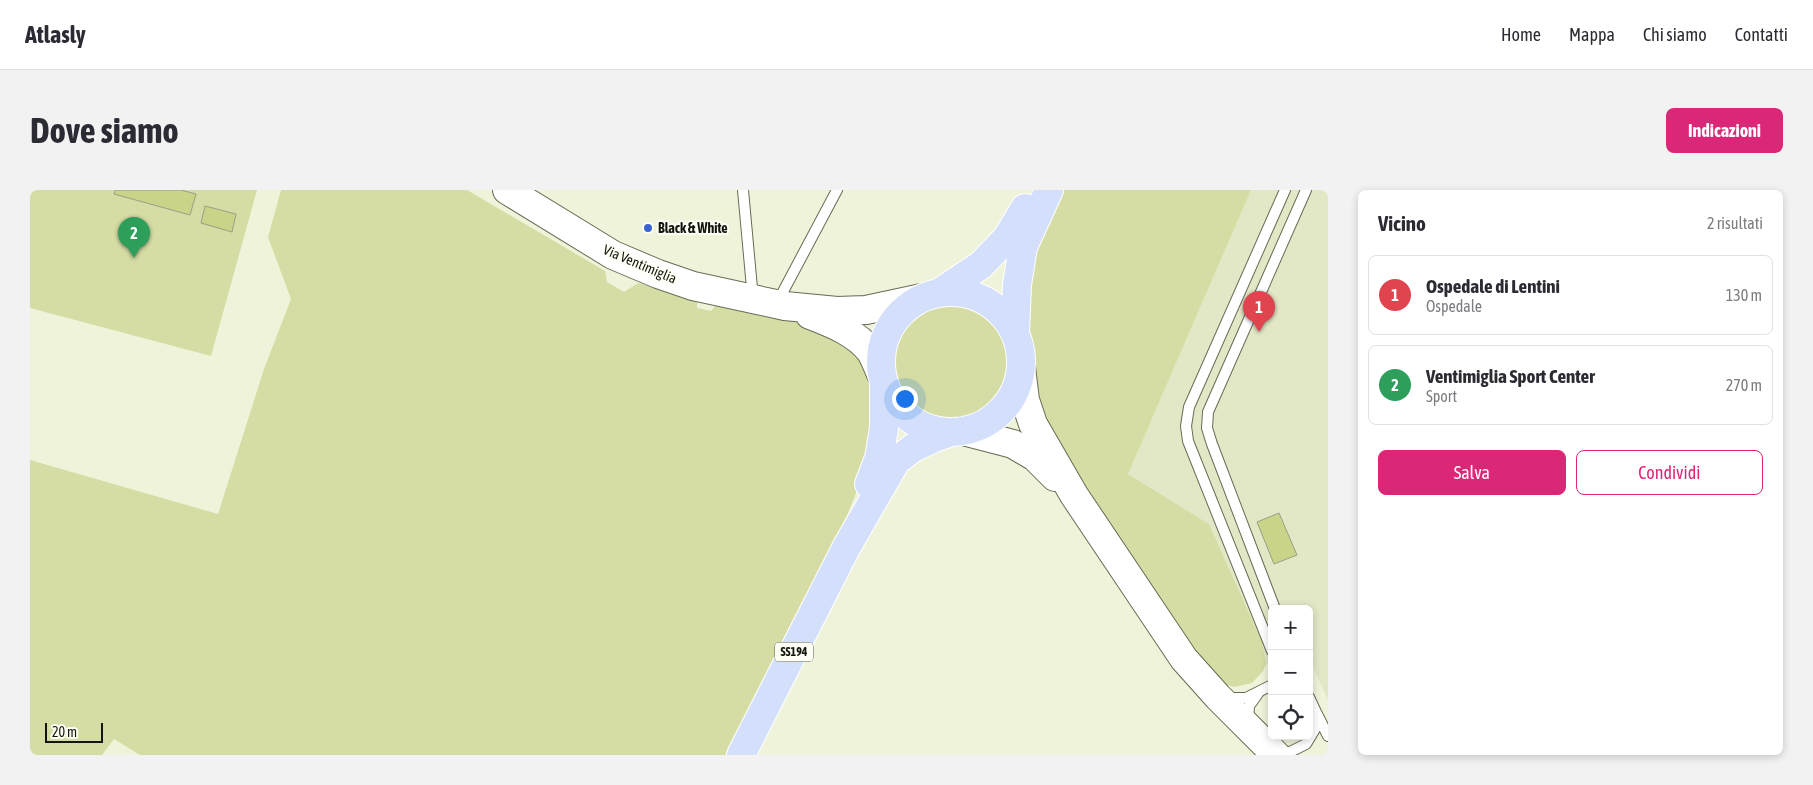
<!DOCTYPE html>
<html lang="it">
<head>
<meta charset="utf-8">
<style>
	:root { --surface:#fff; --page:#f2f2f3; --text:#2b2b33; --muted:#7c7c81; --line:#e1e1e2; --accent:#db2777 }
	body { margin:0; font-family:"Asap Condensed",sans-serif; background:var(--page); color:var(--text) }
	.controls { position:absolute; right:15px; bottom:15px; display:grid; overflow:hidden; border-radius:8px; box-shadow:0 2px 8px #0003 }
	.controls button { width:45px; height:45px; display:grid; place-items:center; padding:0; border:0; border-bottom:1px solid var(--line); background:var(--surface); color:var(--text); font:25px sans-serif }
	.scale { position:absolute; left:15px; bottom:12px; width:58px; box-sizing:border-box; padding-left:5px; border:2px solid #14150c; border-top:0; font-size:14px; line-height:18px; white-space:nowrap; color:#14150c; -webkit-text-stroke:4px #fdfff4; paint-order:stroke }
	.you { position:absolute; left:874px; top:208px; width:18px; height:18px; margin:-12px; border:4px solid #fff; border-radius:50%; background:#1a73e8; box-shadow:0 0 0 8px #1a73e833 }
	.badge { display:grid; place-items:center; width:32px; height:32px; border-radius:50%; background:var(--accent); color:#fff; font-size:16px; font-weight:700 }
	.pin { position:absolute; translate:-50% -41px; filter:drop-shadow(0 1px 2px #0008) }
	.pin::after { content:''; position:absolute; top:26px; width:18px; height:15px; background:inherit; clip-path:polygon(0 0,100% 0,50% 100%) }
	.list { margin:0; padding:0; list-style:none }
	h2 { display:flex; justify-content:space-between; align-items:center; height:65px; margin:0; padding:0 20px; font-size:21px }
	h2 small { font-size:16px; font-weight:400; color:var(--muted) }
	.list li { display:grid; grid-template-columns:32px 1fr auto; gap:15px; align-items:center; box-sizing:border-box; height:80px; margin:0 10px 10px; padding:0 10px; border:1px solid var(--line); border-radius:8px }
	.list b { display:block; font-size:19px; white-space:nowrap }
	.list p { margin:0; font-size:16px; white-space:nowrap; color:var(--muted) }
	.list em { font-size:16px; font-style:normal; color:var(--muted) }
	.actions { display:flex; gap:10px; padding:15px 20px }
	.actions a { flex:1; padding:11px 0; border:1px solid var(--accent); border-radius:8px; text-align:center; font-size:18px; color:var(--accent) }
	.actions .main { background:var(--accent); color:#fff }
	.icon { flex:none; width:28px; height:28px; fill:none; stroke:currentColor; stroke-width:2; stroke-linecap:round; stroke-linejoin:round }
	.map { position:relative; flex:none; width:1298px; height:565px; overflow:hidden; border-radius:8px }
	header { display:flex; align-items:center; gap:30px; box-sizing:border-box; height:70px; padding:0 25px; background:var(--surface); border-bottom:1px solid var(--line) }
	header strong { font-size:24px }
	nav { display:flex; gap:28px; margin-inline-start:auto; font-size:18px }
	.intro { display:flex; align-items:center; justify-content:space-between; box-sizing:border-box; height:120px; padding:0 30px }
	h1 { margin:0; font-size:35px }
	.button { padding:12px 22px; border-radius:8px; background:var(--accent); color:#fff; font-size:18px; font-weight:700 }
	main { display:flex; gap:30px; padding:0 30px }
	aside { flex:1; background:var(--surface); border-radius:8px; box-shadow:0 2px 8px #0003 }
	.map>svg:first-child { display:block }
	.built { fill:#e2e7c6 }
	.green { fill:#d5dda4 }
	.building { fill:#cad488; stroke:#9a9e86 }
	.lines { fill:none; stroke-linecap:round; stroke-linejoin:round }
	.lane-casing { stroke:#686b54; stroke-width:12 }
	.secondary-casing { stroke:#686b54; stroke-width:30 }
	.primary-casing { stroke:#fff; stroke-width:30 }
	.lane { stroke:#fff; stroke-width:10 }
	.secondary { stroke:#fff; stroke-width:28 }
	.primary { stroke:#d4e0fb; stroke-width:28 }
	.poi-dot { fill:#3a62d3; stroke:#fdfff4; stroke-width:2 }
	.labels { text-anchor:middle; stroke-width:4; stroke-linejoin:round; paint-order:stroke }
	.shield { fill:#fdfff4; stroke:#5a5b52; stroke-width:1 }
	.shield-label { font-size:12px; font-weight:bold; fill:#14150c }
	.poi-label { font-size:14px; font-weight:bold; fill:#14150c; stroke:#fdfff4; text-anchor:start }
	.street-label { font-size:14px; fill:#14150c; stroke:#fdfff4 }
</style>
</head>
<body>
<header>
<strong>Atlasly</strong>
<nav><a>Home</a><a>Mappa</a><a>Chi siamo</a><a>Contatti</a></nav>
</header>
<div class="intro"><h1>Dove siamo</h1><a class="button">Indicazioni</a></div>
<main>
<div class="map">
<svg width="1298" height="565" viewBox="0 0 1298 565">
	<rect width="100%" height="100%" fill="#eff3d9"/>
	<path class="built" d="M1221,0H1298V510L1282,475H1279V419H1242V474H1236L1232,452L1179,334L1098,284Z"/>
	<path class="green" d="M0,0H227L181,166L0,118Z
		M251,0H437L575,81L577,92L594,102L608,93L667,110V118L681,121L687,114L765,131L795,141L823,157L838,184L844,208L836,278L818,323L700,565H110L84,549L72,565H0V270L188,324L234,179L261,109L238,47Z
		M1032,0H1221L1098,284L1179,334L1232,452L1236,474L1233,481L1222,493L1204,497L1188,492L1172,477L1009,233L993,131L1007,46Z
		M863 172a59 59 0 1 1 118 0a59 59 0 1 1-118 0Z"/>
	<path class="building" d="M85,0H151L166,4L160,25L84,4Z
		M175,16L206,24L202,42L171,33Z
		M1249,323L1267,365L1244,374L1227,332Z"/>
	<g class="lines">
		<defs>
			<path id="lane" d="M713,0L723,109
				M747,113L807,0
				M1245,419L1182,254L1177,238L1178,222L1276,0
				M1242,461L1158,251L1156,236L1159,217L1255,0
				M1196,508H1216L1242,495
				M1287,524L1298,546
				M1218,532L1219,516L1229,502
				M1247,562H1260L1276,554L1285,539L1286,522L1279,507"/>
			<path id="secondary" d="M477,0L583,65L628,84L663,96L755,116L807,121L836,120L892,108
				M780,125C801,133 827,143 841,162C845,169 848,177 851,184
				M991,178L995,210L1003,234L1044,305L1154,469L1188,507L1246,565
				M933,241L983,254L1005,267L1025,287"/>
			<path id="primary" d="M851 172a70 70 0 1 1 140 0a70 70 0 1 1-140 0Z
				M909,103L951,75L977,48L995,18
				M985,143L987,95L993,57L1019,0
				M839,294L849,268L854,238V195
				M711,565L816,358L866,271L883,258L904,248L921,242"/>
		</defs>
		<use href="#lane" class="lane-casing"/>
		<use href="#secondary" class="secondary-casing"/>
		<use href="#primary" class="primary-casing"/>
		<use href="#lane" class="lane"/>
		<use href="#secondary" class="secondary"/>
		<use href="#primary" class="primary"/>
	</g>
	<circle class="poi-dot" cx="618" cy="38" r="5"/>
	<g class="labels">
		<rect class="shield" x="745" y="452.5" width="38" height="19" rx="4"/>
		<g class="shield-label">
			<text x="764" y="466">SS194</text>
		</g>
		<g class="poi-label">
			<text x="628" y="43">Black &amp; White</text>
		</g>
		<g class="street-label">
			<text transform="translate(610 74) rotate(23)" y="5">Via Ventimiglia</text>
		</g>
	</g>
</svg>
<div class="controls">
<button>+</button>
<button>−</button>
<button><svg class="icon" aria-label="locate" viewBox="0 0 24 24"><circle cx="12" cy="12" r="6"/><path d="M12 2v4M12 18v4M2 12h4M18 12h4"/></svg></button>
</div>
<div class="scale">20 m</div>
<div class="you"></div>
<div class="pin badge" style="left:1229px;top:142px;background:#e0444e">1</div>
<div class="pin badge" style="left:104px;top:68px;background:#2e9e5b">2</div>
</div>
<aside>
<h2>Vicino<small>2 risultati</small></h2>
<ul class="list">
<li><span class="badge" style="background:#e0444e">1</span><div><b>Ospedale di Lentini</b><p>Ospedale</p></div><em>130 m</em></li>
<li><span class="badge" style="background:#2e9e5b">2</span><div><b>Ventimiglia Sport Center</b><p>Sport</p></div><em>270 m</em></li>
</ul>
<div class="actions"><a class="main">Salva</a><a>Condividi</a></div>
</aside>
</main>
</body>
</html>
